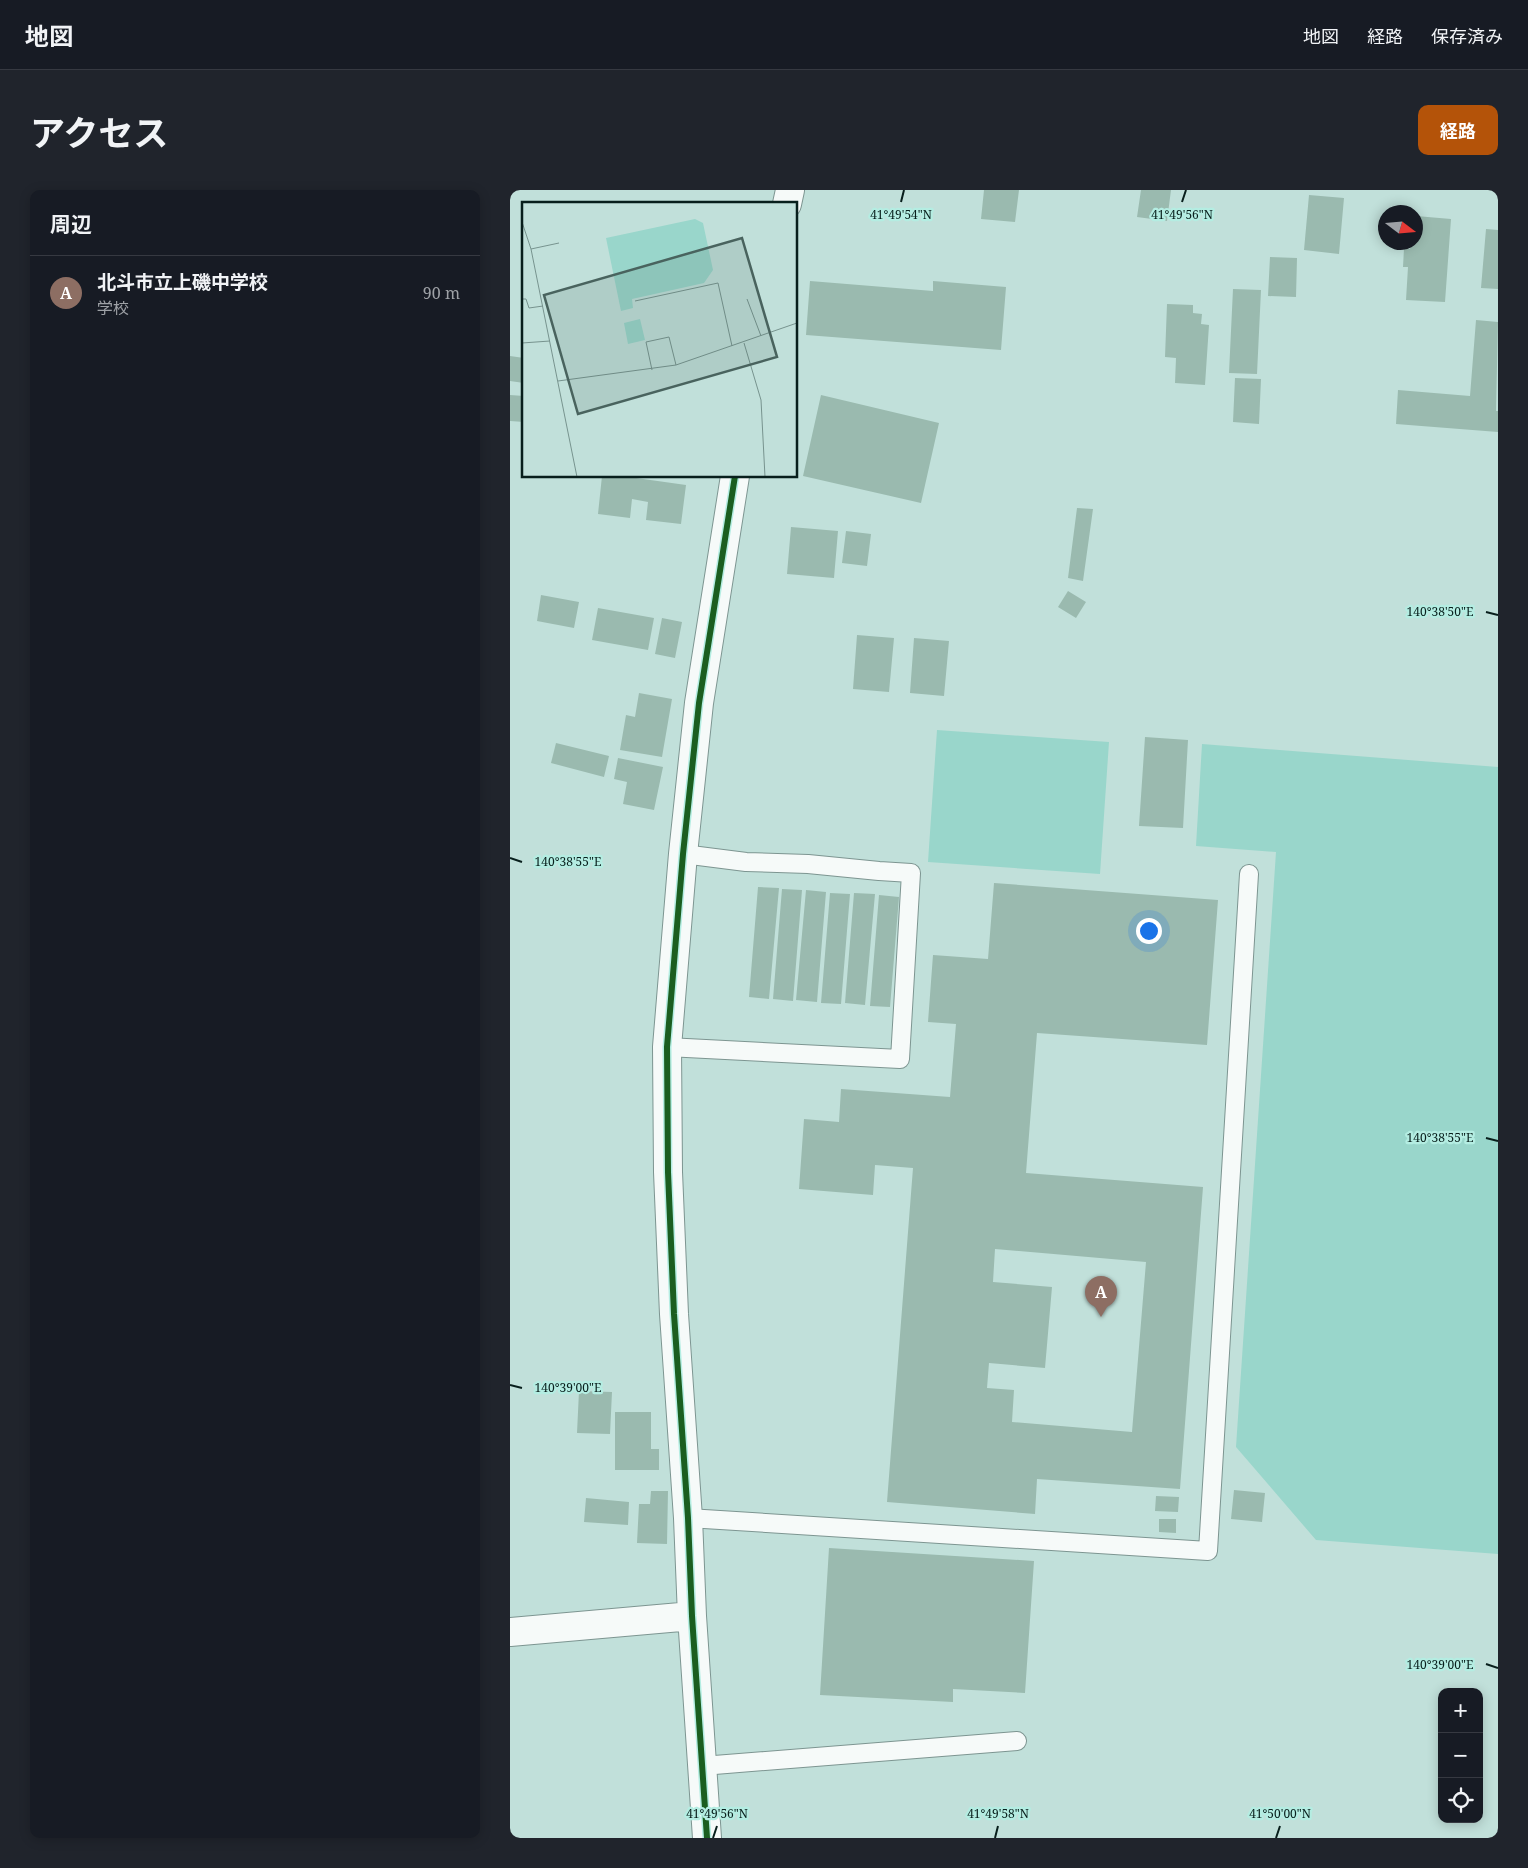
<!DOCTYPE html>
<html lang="ja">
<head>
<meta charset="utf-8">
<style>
	:root { --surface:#171b24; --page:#20242c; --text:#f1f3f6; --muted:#9ea1a6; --line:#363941; --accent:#b45309 }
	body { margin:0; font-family:"Noto Serif","Noto Sans JP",serif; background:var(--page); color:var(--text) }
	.controls { position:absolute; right:15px; bottom:15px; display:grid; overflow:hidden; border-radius:10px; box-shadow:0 2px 12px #0003 }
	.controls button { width:45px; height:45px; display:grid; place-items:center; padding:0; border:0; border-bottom:1px solid var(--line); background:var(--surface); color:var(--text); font:25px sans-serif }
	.compass { position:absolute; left:868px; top:15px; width:45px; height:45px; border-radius:50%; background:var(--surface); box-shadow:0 2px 12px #0003; rotate:106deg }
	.you { position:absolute; left:638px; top:740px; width:18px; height:18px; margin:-12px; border:4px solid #fff; border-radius:50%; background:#1a73e8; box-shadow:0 0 0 8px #1a73e833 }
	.badge { display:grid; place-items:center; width:32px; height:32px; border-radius:50%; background:var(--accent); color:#fff; font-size:16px; font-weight:700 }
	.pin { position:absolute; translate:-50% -41px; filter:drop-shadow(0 1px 2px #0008) }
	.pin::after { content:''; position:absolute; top:26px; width:18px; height:15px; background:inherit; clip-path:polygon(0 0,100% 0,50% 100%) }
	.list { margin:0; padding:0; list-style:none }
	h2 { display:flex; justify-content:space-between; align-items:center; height:65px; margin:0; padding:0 20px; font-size:21px }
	h2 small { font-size:16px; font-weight:400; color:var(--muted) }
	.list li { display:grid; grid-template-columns:32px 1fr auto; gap:15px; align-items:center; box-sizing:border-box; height:75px; padding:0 20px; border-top:1px solid var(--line) }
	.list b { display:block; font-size:19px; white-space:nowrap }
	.list p { margin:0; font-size:16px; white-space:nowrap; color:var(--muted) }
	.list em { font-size:16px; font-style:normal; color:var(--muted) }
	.icon { flex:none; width:28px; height:28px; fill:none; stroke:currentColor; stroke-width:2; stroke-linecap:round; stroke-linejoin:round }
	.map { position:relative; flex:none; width:988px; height:1648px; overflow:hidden; border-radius:10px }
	header { display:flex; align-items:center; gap:30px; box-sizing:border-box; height:70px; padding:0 25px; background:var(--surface); border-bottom:1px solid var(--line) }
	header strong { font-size:24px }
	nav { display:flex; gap:28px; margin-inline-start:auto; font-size:18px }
	.intro { display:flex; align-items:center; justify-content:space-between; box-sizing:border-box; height:120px; padding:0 30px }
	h1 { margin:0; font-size:35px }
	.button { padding:12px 22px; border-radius:10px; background:var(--accent); color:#fff; font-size:18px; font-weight:700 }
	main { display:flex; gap:30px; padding:0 30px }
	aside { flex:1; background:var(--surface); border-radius:10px; box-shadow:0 2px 12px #0003 }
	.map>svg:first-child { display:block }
	.green { fill:#99d6cb }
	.building { fill:#9abaaf; fill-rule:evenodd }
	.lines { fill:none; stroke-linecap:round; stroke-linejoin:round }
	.lane-casing { stroke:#7d9591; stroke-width:20 }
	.secondary-casing { stroke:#7d9591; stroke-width:30 }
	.lane { stroke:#f6faf9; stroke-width:18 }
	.secondary { stroke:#f6faf9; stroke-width:28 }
	.cycleway-casing { stroke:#b4ede2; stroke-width:9 }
	.cycleway { stroke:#1b5e20; stroke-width:6 }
	.ticks { fill:none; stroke:#081f1c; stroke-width:2 }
	.inset-road { fill:none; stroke:#77938e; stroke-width:1 }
	.view { fill:#49635e; fill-opacity:0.15; stroke:#49635e; stroke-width:2.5 }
	.inset-edge { fill:none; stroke:#081f1c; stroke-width:2.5 }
	.ticks-label { font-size:12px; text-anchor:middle; fill:#081f1c; stroke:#b4ede2; stroke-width:4.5; stroke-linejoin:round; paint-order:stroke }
</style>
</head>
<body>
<header>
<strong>地図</strong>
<nav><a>地図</a><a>経路</a><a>保存済み</a></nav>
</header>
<div class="intro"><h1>アクセス</h1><a class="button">経路</a></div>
<main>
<aside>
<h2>周辺<small></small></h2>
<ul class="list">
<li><span class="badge" style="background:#8d6e63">A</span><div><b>北斗市立上磯中学校</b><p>学校</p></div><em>90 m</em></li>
</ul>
</aside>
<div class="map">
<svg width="988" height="1648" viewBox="0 0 988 1648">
	<rect width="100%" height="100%" fill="#c1e0da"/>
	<path class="green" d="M427,540L599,552L590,684L418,672Z
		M692,554L988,577V1364L806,1350L726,1257L766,662L686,656Z"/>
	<path class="building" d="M474,0H509L505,32L471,29Z
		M631,0H661L657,31L627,27Z
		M799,5L834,8L829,64L794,60Z
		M906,26L941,29L935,112L896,110L898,77H893L894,58L900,59L901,52H906Z
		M976,39L988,40V99L971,98Z
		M760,67L787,68L786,107L758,106Z
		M300,91L423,101V91L496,97L491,160L296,145Z
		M723,99L751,100L747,184L719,183Z
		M657,114L683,115V123L692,124L691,134L699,135L695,195L665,193L666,168L655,167Z
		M966,130L988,132L986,221H988V242L886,234L888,200L960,206Z
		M0,166L14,168V193L0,191Z
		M725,188L751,189L749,234L723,232Z
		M0,205L14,206V232L0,231Z
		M311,205L429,233L411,313L293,286Z
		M92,286H112L176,295L171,334L136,330L138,312L122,309L120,328L88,324Z
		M567,318L583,319L573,391L558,388Z
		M281,337L328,341L324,388L277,384Z
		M336,341L361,344L357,376L332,373Z
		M558,401L576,412L566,428L548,417Z
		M31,405L69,412L64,438L27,431Z
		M88,418L144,428L138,460L82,450Z
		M152,428L172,432L165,468L145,464Z
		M347,445L384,448L379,502L343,499Z
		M404,448L439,451L434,506L400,503Z
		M129,503L162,509L152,567L110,560L116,525L125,527Z
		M635,547L678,550L673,638L629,636Z
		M46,553L99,566L94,587L41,573Z
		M108,568L153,577L144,620L113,614L117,592L104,589Z
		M484,693L708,710L697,855L527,843L516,983L693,997L670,1299L527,1289L525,1324L377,1312L403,978L365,975L363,1005L289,999L294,929L329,932L331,899L440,907L446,834L418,832L423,765L478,769ZM485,1059L636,1072L622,1242L502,1232L504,1200L477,1198L479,1173L535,1178L542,1097L483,1092Z
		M248,697L269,698L259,809L239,807Z
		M272,699L292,700L283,811L263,809Z
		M296,700L316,702L307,812L286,810Z
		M320,703L340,704L331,814L311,813Z
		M344,703L365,704L355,815L335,813Z
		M369,705L389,707L380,817L360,816Z
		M69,1201L102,1202L100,1244L67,1243Z
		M105,1222H141V1259H149V1280H105Z
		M724,1300L755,1303L752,1332L721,1329Z
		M141,1301H158L157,1354L127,1353L129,1314H140Z
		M646,1306L669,1307L668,1322L645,1321Z
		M76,1308L119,1312L118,1335L74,1332Z
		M649,1329H666V1343L649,1342Z
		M319,1358L524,1371L515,1503L443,1499V1512L310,1505Z"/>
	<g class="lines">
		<defs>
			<path id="lane" d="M157,857L390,869L401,683L369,681L298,674L236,672L173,664
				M178,1328L698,1361L739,684
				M192,1576L507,1551"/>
			<path id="secondary" d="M277,14L280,0
				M0,1442L182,1426
				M197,1648L182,1426L178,1328L164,1124L158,982L157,857L173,664L189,513L225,286"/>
		</defs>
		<use href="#lane" class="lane-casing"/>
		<use href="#secondary" class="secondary-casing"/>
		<use href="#lane" class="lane"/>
		<use href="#secondary" class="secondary"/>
		<defs>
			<path id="cycleway" d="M197,1648L182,1426L178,1328L164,1124L158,982L157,857L173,664L189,513L225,286"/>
		</defs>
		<use href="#cycleway" class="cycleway-casing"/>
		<use href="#cycleway" class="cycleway"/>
	</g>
	<path class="ticks" d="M391,12L394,0M672,12L676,0M976,422L988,425M0,668L12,672M976,948L988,951M0,1195L12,1198M976,1474L988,1478M203,1648L207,1636M485,1648L488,1636M766,1648L770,1636"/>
	<g transform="translate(12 12)">
		<rect width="275" height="275" fill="#c1e0da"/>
		<path d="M173,17L181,21L191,68L182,81L110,97L111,106L99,109L84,36ZM118,117L123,138L106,142L102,121Z" fill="#99d6cb"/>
		<path class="inset-road" d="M0,20L9,47L55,275M9,47L37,41M0,97H4L7,106L21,104M225,97L239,134M113,99L196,81L210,144M0,141L28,139M222,141L239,198L243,275M130,168L124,140L147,135L154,163M36,179L154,163L275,121"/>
		<path class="view" d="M220,36L255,155L56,212L22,93Z"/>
		<rect width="275" height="275" class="inset-edge"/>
	</g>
	<g class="ticks-label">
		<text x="391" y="29">41°49'54"N</text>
		<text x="672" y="29">41°49'56"N</text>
		<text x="930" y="426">140°38'50"E</text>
		<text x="58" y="676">140°38'55"E</text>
		<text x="930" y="952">140°38'55"E</text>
		<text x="58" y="1202">140°39'00"E</text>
		<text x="930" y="1479">140°39'00"E</text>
		<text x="207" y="1628">41°49'56"N</text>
		<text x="488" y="1628">41°49'58"N</text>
		<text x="770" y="1628">41°50'00"N</text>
	</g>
</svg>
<div class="controls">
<button>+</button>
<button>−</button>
<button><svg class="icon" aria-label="locate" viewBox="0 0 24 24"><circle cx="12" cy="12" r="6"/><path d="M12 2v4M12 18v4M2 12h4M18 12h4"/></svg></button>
</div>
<svg class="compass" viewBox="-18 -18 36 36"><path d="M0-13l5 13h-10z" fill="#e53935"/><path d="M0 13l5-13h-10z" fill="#9ea1a6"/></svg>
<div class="you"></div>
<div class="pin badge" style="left:591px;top:1127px;background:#8d6e63">A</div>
</div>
</main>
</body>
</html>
